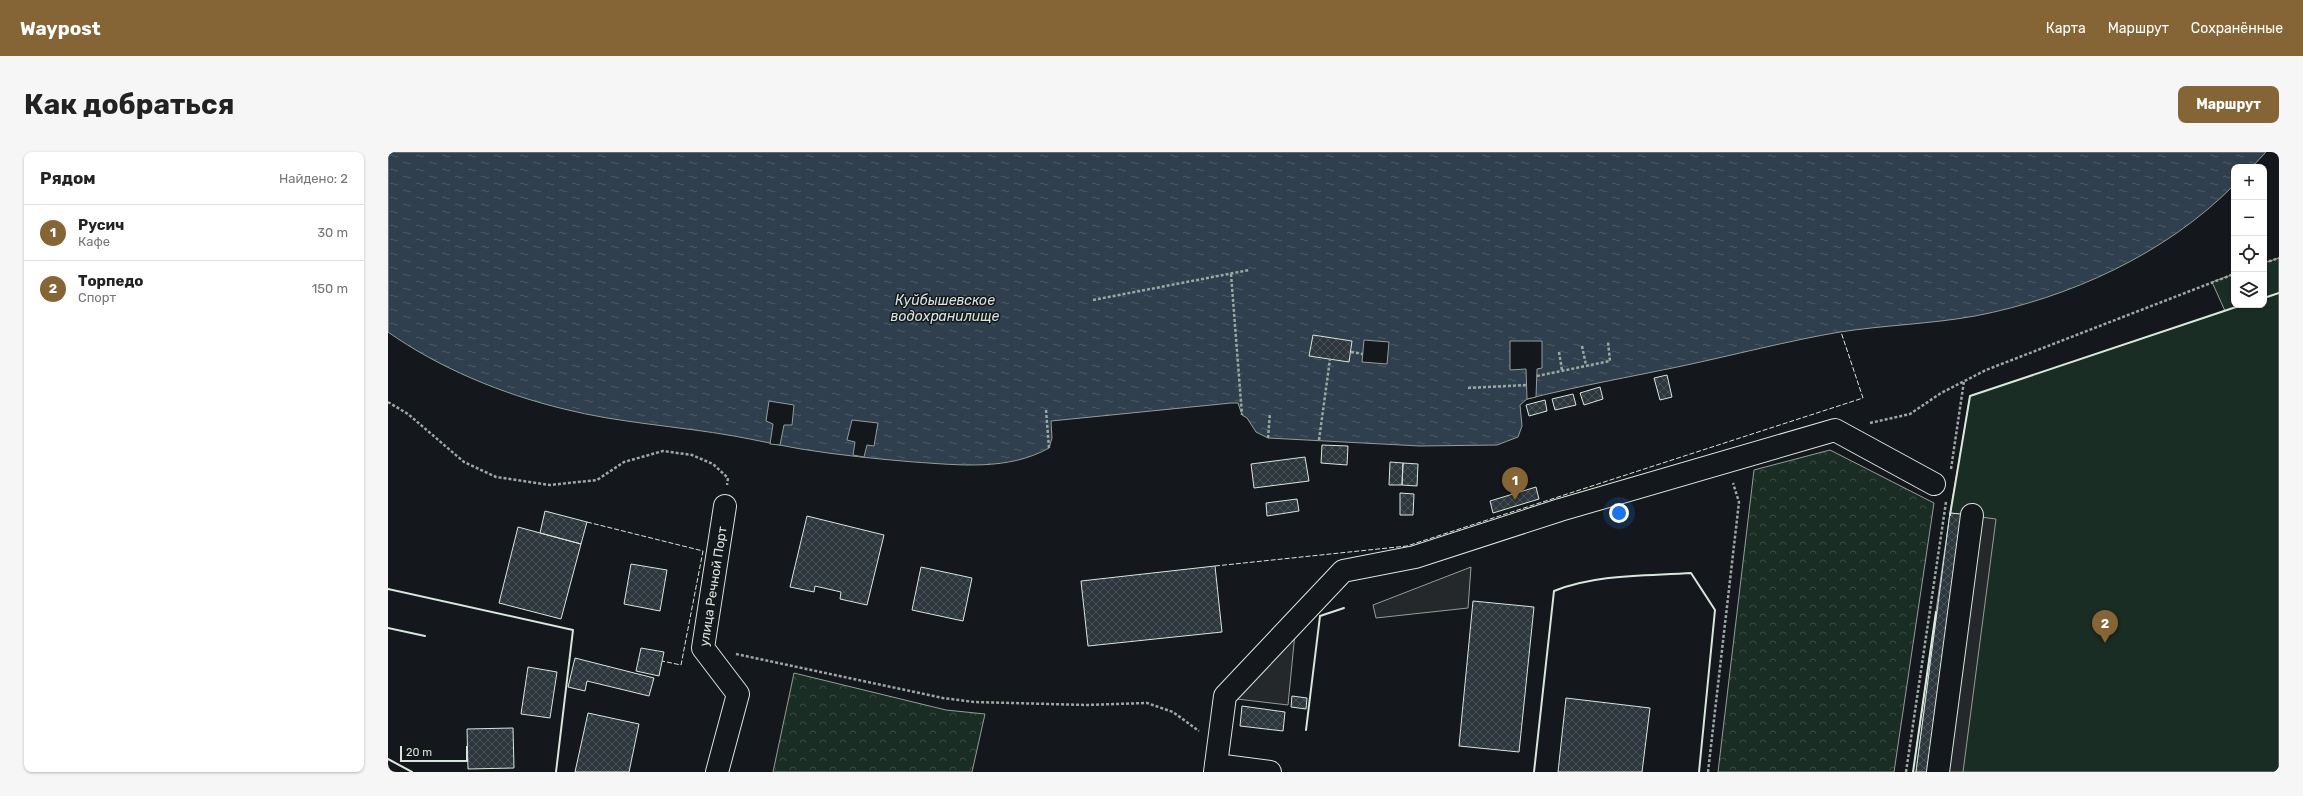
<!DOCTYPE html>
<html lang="ru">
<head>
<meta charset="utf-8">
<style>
	:root { --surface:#fff; --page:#f6f6f6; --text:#222; --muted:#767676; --line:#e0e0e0; --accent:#856535 }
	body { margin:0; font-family:Rubik,sans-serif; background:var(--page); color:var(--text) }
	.controls { position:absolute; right:12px; top:12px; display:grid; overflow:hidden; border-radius:8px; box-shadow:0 1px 3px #0004 }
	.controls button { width:36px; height:36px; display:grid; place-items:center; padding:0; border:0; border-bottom:1px solid var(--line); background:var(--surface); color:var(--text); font:20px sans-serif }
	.scale { position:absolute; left:12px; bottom:10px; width:68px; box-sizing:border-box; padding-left:4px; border:2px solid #d8e6dc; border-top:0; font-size:11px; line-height:14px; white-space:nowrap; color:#d8e6dc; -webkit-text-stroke:3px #14181c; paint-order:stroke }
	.you { position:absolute; left:1231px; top:361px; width:14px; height:14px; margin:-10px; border:3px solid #fff; border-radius:50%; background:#1a73e8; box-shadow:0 0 0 6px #1a73e833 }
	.badge { display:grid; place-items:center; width:26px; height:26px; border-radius:50%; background:var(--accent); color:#fff; font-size:13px; font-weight:700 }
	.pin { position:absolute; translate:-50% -33px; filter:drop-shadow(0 1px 2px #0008) }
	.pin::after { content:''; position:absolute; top:21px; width:14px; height:12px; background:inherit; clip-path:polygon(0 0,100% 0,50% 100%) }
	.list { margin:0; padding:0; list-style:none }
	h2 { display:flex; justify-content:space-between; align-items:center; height:52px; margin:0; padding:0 16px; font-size:17px }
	h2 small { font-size:13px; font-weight:400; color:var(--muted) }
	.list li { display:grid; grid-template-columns:26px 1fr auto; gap:12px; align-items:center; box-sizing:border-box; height:56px; padding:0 16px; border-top:1px solid var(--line) }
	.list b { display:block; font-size:15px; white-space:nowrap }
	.list p { margin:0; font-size:13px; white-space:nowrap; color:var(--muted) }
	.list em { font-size:13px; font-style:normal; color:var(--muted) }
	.icon { flex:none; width:22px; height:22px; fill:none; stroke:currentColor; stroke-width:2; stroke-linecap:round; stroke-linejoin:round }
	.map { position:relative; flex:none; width:1891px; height:620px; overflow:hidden; border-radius:8px }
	header { display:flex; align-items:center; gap:24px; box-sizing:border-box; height:56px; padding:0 20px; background:var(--accent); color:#fff }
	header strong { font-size:19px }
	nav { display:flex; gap:22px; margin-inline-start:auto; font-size:14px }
	.intro { display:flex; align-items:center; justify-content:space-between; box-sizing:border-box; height:96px; padding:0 24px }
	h1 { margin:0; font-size:28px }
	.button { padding:10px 18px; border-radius:8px; background:var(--accent); color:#fff; font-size:14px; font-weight:700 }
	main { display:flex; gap:24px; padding:0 24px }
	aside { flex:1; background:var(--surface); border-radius:8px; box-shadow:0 1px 3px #0004 }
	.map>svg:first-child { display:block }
	.forest { fill:url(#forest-crowns); stroke:#939e99 }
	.pitch { fill:#1a2d24; stroke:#939e99 }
	.parking { fill:#24282b; stroke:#939e99 }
	.water { fill:url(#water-ripples); stroke:#939e99 }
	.pier { fill:#14181c; stroke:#939e99 }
	.building { fill:url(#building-cross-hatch); stroke:#d8e6dc }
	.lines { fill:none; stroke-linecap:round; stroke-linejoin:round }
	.minor-casing { stroke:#d8e6dc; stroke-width:24 }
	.path { stroke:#9da8a2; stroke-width:2.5; stroke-dasharray:3 2; stroke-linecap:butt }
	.minor { stroke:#14181c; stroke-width:22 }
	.fence { stroke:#d8e6dc; stroke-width:1; stroke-dasharray:5 2; stroke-linecap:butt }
	.wall { stroke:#d8e6dc; stroke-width:2 }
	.labels { text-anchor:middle; stroke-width:3; stroke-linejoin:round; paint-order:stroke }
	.street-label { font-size:13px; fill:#d8e6dc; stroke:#14181c }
	.water-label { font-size:14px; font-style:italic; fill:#d8e6dc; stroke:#14181c }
</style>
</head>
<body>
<header>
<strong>Waypost</strong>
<nav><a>Карта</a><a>Маршрут</a><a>Сохранённые</a></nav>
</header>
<div class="intro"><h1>Как добраться</h1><a class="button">Маршрут</a></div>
<main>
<aside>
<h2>Рядом<small>Найдено: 2</small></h2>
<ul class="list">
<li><span class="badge">1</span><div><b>Русич</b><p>Кафе</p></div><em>30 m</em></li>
<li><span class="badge">2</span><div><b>Торпедо</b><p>Спорт</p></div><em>150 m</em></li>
</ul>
</aside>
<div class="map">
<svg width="1891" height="620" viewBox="0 0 1891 620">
	<defs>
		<pattern id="forest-crowns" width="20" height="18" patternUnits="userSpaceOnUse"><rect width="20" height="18" fill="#1a2d24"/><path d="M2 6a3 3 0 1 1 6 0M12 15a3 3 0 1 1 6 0" fill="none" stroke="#3b4b43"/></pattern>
		<pattern id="water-ripples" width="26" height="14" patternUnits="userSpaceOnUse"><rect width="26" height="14" fill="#2f3f4d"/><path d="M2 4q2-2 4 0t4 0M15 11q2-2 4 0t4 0" fill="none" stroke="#4c5b66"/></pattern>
		<pattern id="building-cross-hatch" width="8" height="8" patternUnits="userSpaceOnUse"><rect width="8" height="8" fill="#2c363c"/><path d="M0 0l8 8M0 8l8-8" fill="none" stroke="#4a5358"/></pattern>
	</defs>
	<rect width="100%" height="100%" fill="#14181c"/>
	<path class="forest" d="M1442,298L1546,351L1506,620H1330L1366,318Z
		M406,521L558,558L597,562L584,620H385Z"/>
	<path class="pitch" d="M1891,106V620H1525L1562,361L1582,244L1837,159L1824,130L1846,122V153H1876V111Z"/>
	<path class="parking" d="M1562,361L1608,367L1575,620H1528Z
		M1083,415L1080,456L988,466L985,453Z
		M907,481L900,553L849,547Z"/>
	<path class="water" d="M0,0H1878L1864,15H1846V33C1778,102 1681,146 1587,164C1543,172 1497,173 1452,180C1399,189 1346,203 1294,214C1242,225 1190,234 1139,247L1132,253L1134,274L1130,285L1109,293L1032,294L880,286L868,280L859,266L854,263L850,251H843L663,269L664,286L661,296C620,319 571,313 526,310C489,307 450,303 413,297C390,293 368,288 346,284C289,274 231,271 176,257C114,242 51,216 0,180Z"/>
	<path class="pier" d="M976,188L1001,190L999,212L974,210Z
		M1122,189H1154V216L1149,217L1148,245L1139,247L1138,217L1122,218Z
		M381,249L406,253L404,273H396L392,293L382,292L385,272L378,269Z
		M464,268L490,271L486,294L479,293L476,305L465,303L467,290L459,288Z"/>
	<path class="building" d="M925,183L964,189L961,210L921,204Z
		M1279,223L1284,245L1272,248L1266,226Z
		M1212,235L1215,247L1196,253L1192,241Z
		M1185,242L1188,253L1167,258L1164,247Z
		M1157,248L1159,259L1141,264L1138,253Z
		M934,293L960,294L959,313L933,311Z
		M917,305L921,329L866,336L863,312Z
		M1002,310L1015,311L1014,333H1001Z
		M1015,311L1030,312L1029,334L1014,333Z
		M1148,335L1151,347L1105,361L1102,349Z
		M1012,341L1026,342L1025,363H1012Z
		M909,347L911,359L879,364L878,351Z
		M157,359L199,370L193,392L152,381Z
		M1562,361L1584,363L1550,620H1528Z
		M419,364L496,383L479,453L452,447L453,440L427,434L426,440L402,435Z
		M130,375L193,392L173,467L111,451Z
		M243,412L279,418L272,459L236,452Z
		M827,414L834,480L700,494L693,429Z
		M533,415L584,426L575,469L524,458Z
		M1085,449L1146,455L1131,600L1071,594Z
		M253,496L276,500L271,524L248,519Z
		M187,506L266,526L261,544L199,529L197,539L180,535Z
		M140,515L169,520L162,566L133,562Z
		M904,544L919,546L918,557L903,555Z
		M1178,546L1262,556L1254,620H1170Z
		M854,554L897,560L895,579L852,574Z
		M200,561L251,572L241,620H187Z
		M125,576L126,616L80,617L79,577Z"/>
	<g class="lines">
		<defs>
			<g id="minor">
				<path d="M828,613L882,620"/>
				<path id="s1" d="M329,620L350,542L315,496L337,354"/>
				<path d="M827,620L837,544L955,419L1027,405L1172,358L1447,278L1546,332"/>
				<path d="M1550,620L1584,363"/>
			</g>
		</defs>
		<use href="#minor" class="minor-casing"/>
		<path class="path" d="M1876,111L1891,106
			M843,122L854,263
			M705,148L861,118
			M1194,194L1198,213
			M963,200L975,202
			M1171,200L1174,218
			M1149,224L1222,209L1220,190
			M1080,236L1139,233
			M0,250L20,262L76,310L108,325L162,333L209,328L236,310L275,299L304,303L325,312L340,326L339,333
			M658,258L661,296
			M1482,271L1522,262L1553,241L1598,218L1846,122
			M880,286L882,261
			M931,288L942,207
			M1563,317L1576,229
			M348,502L555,546L586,550L699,553L759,551L785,560L811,579
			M1320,620L1351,350L1345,331
			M1518,620L1558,350"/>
		<use href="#minor" class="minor"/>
		<path class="fence" d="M199,370L315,399L293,513L274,509
			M827,414L1019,394L1475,246L1453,180"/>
		<path class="wall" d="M1876,146L1891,141
			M1562,363L1582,244L1854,153
			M0,437L185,478L168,620
			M0,476L37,484
			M918,578L932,464L956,456
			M0,607L24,620
			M1146,620L1166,439C1208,422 1258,424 1303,421L1327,458L1311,620
			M1525,620L1548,460"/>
	</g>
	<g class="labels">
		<g class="street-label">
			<text dy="5" stroke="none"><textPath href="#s1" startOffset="201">улица Речной Порт</textPath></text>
		</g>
		<g class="water-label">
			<text x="557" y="153">Куйбышевское<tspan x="557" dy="16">водохранилище</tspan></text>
		</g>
	</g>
</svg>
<div class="controls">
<button>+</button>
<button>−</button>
<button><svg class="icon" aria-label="locate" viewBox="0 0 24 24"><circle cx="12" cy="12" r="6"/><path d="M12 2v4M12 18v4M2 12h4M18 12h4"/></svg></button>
<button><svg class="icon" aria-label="layers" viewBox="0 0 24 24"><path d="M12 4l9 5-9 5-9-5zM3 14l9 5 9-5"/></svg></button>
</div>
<div class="scale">20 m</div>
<div class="you"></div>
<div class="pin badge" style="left:1127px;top:348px">1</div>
<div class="pin badge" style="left:1717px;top:491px">2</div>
</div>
</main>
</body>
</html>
